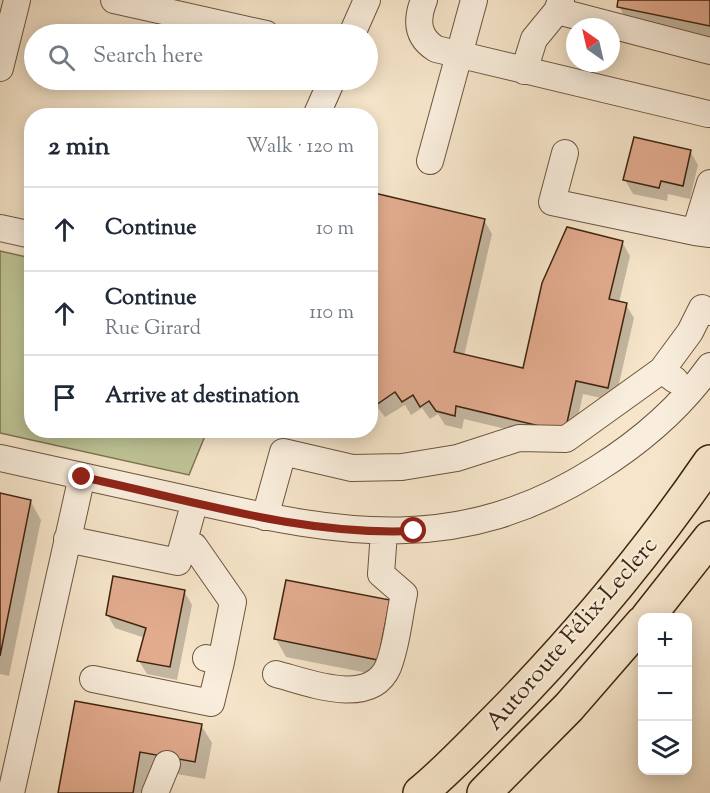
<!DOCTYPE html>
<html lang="en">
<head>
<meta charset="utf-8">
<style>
	:root { --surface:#fff; --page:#f6f6f7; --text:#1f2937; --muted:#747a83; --line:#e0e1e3 }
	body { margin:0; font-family:"Sorts Mill Goudy",serif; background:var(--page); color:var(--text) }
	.controls { position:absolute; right:18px; bottom:18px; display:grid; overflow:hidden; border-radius:12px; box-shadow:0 3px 15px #0003 }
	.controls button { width:54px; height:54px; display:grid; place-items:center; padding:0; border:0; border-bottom:2px solid var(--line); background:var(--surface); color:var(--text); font:30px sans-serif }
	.compass { position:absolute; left:566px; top:18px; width:54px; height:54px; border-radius:50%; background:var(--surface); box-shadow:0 3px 15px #0003; rotate:326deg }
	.stop { position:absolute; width:18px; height:18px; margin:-14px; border:4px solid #8f2418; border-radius:50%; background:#fff }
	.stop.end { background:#8f2418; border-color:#fff; box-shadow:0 2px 6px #0008 }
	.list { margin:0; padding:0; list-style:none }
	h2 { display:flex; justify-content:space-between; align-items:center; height:78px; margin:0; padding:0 24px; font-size:26px }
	h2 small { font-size:20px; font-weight:400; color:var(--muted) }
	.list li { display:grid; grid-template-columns:39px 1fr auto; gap:18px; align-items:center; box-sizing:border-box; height:84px; padding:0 24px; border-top:2px solid var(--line) }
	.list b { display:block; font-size:22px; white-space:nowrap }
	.list p { margin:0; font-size:20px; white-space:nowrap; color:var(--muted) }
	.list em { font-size:20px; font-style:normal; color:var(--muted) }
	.icon { flex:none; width:33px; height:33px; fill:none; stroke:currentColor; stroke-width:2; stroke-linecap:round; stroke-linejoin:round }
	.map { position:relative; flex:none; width:710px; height:793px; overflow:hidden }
	.search { position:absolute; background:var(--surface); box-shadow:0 3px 15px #0003; left:24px; top:24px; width:354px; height:66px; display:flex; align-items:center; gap:15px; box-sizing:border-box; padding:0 21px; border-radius:33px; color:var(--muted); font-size:22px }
	.panel { position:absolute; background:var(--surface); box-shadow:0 3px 15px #0003; left:24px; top:108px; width:354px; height:330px; border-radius:24px }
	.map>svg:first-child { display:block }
	.green { fill:#bec495; stroke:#7e7452; stroke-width:1.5 }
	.shadow { fill:#0003 }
	.building { fill:#e2ab8e; stroke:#3f250f; stroke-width:1.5 }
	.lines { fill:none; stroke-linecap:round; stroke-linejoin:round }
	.minor-casing { stroke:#6d553e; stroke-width:28 }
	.highway-casing { stroke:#3f250f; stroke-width:36 }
	.minor { stroke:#f9eedd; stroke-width:26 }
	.highway { stroke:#f6e5ca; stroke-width:33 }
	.route { stroke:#8f2418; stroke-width:8 }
	.labels { text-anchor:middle; stroke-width:4.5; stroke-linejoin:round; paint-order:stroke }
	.street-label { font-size:24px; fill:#3f250f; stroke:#f9eedd }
</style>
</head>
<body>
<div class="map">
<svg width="710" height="793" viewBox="0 0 710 793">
	<rect width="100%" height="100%" fill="#f6e5ca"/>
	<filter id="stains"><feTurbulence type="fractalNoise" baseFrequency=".00333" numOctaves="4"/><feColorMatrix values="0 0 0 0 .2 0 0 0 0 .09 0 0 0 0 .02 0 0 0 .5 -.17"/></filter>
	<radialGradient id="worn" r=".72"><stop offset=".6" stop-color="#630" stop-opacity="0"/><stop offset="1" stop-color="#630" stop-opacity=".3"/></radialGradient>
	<path class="green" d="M0,251L31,258L32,430L207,431L189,475L0,433Z"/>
	<path class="shadow" d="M620,0H710V42L629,25L619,6Z
		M690,151L698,165L690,199L668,194L667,201L633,194L625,180Z
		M370,194L484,220L492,234L464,356L524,370L622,242L630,256L619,303L626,305L634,318L615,401L583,394L572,445L464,419L462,429L445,425L438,414L430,419L422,408L411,415L405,405L385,417L378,408L370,412Z
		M0,495L31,502L41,520L9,676L0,674Z
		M184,591L192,605L177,680L147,674L139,661L145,638L115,628L107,614Z
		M389,602L388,677L286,657L276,639Z
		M76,702L201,725L212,743L205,779L150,769L146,793H59Z"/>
	<path class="building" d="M618,0H710V26L617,7Z
		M634,137L691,150L683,186L661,181L659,188L623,180Z
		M370,192L485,219L454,352L523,368L542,283L567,227L623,241L609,299L627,303L608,388L576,381L565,432L456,406L455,416L436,411L429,401L420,407L413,395L402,402L395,392L376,405L370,397Z
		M0,493L31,500L0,656Z
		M113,576L185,590L170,667L137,661L146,628L106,615Z
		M286,580L390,600L378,660L274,639Z
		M75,701L202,724L195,762L140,752L133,793H58Z"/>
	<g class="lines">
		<defs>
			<path id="minor" d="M114,0L266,34
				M424,0C416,20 417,37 436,49L708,114
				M561,0L557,11L710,51
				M352,34L367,0
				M0,68L17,0
				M524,71L534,39L557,11
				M316,116L332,80
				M565,153L552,202L695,232
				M430,161L474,0
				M710,183L695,232L710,234
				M0,228L32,235
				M675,380L662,370L690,332L702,308L710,312
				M0,458C65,472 130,487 195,501C343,535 460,556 597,469C640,442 680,408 710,366
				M265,517L283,452L352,468L402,467L457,458L519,438L566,439L662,370
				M67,539L178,562L195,501
				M184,543L194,546L233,602L221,662L206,658
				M276,674C307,682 370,708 388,667C397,645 399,617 404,594L381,574L384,532
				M93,679L211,703L221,662
				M11,793L82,476
				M155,793L167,764"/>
			<path id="highway" d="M647,618L710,538
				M420,793C447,771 471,745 495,721C574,641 647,554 710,462
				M484,793L569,707L642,623"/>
		</defs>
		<use href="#minor" class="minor-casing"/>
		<use href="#highway" class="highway-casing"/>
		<use href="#minor" class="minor"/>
		<use href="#highway" class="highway"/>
	</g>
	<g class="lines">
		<path class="route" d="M82,477C191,500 302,536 414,531"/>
	</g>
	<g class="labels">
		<g class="street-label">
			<text transform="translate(571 633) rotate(-49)" y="8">Autoroute Félix-Leclerc</text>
		</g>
	</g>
	<rect width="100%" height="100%" filter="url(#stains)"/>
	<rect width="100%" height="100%" fill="url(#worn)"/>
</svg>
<div class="controls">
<button>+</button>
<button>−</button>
<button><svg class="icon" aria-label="layers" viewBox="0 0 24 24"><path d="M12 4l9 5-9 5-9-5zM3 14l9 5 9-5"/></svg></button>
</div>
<svg class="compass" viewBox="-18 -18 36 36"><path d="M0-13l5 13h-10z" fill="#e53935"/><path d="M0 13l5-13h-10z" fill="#747a83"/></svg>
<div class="stop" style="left:414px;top:531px"></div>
<div class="stop end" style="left:82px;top:477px"></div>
<div class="search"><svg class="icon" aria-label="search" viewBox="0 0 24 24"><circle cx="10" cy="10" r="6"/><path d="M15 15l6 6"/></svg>Search here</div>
<section class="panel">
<h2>2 min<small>Walk · 120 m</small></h2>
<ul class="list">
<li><svg class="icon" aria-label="ahead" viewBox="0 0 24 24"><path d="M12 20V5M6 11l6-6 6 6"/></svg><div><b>Continue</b></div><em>10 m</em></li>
<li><svg class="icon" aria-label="ahead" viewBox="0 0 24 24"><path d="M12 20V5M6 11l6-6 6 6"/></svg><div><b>Continue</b><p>Rue Girard</p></div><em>110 m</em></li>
<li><svg class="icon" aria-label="arrive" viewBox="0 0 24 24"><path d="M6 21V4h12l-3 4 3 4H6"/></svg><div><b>Arrive at destination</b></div></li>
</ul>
</section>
</div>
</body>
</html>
